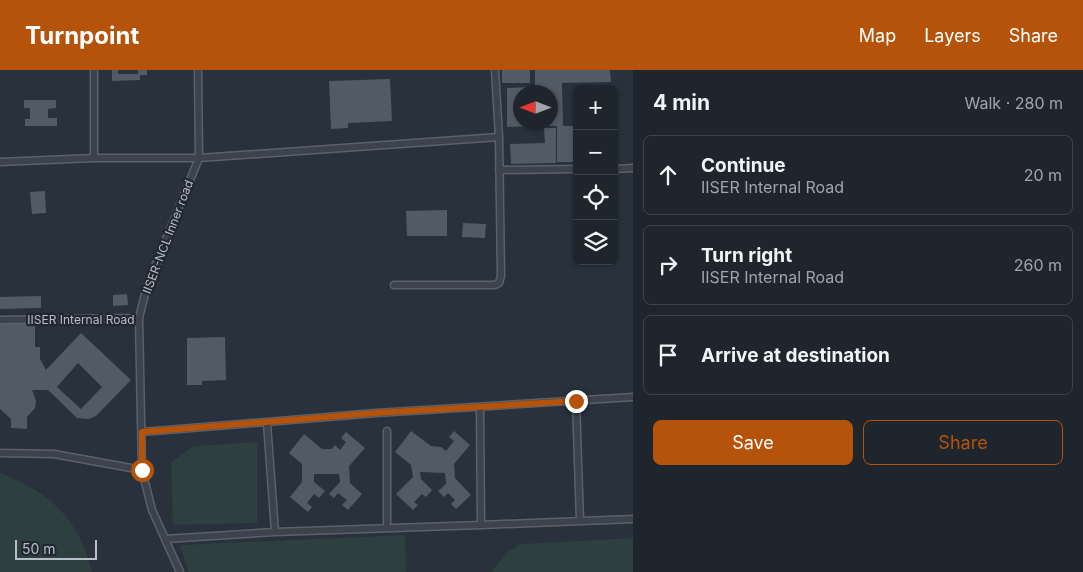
<!DOCTYPE html>
<html lang="en">
<head>
<meta charset="utf-8">
<style>
	:root { --surface:#1e252d; --page:#2b3139; --text:#f1f3f6; --muted:#a1a5aa; --line:#3c4249; --accent:#b45309 }
	body { margin:0; font-family:Inter,sans-serif; background:var(--page); color:var(--text) }
	.controls { position:absolute; right:15px; top:15px; display:grid; overflow:hidden; border-radius:8px; box-shadow:0 1px 4px #0004 }
	.controls button { width:45px; height:45px; display:grid; place-items:center; padding:0; border:0; border-bottom:1px solid var(--line); background:var(--surface); color:var(--text); font:25px sans-serif }
	.compass { position:absolute; left:513px; top:15px; width:45px; height:45px; border-radius:50%; background:var(--surface); box-shadow:0 1px 4px #0004; rotate:270deg }
	.scale { position:absolute; left:15px; bottom:12px; width:82px; box-sizing:border-box; padding-left:5px; border:2px solid #b8bec7; border-top:0; font-size:14px; line-height:18px; white-space:nowrap; color:#b8bec7; -webkit-text-stroke:4px #212831; paint-order:stroke }
	.stop { position:absolute; width:15px; height:15px; margin:-11px; border:4px solid #b45309; border-radius:50%; background:#fff }
	.stop.end { background:#b45309; border-color:#fff; box-shadow:0 1px 5px #0008 }
	.list { margin:0; padding:0; list-style:none }
	h2 { display:flex; justify-content:space-between; align-items:center; height:65px; margin:0; padding:0 20px; font-size:21px }
	h2 small { font-size:16px; font-weight:400; color:var(--muted) }
	.list li { display:grid; grid-template-columns:32px 1fr auto; gap:15px; align-items:center; box-sizing:border-box; height:80px; margin:0 10px 10px; padding:0 10px; border:1px solid var(--line); border-radius:8px }
	.list b { display:block; font-size:19px; white-space:nowrap }
	.list p { margin:0; font-size:16px; white-space:nowrap; color:var(--muted) }
	.list em { font-size:16px; font-style:normal; color:var(--muted) }
	.actions { display:flex; gap:10px; padding:15px 20px }
	.actions a { flex:1; padding:11px 0; border:1px solid var(--accent); border-radius:8px; text-align:center; font-size:18px; color:var(--accent) }
	.actions .main { background:var(--accent); color:#fff }
	.icon { flex:none; width:28px; height:28px; fill:none; stroke:currentColor; stroke-width:2; stroke-linecap:round; stroke-linejoin:round }
	.map { position:relative; flex:none; width:633px; height:502px; overflow:hidden }
	header { display:flex; align-items:center; gap:30px; box-sizing:border-box; height:70px; padding:0 25px; background:var(--accent); color:#fff }
	header strong { font-size:24px }
	nav { display:flex; gap:28px; margin-inline-start:auto; font-size:18px }
	main { display:flex }
	aside { flex:1; background:var(--surface) }
	.map>svg:first-child { display:block }
	.green { fill:#2d3f3f }
	.building { fill:#525a66; fill-rule:evenodd }
	.lines { fill:none; stroke-linecap:round; stroke-linejoin:round }
	.service-casing { stroke:#5a616a; stroke-width:9 }
	.service { stroke:#3c434c; stroke-width:6 }
	.route { stroke:#b45309; stroke-width:6 }
	.labels { text-anchor:middle; stroke-width:4.5; stroke-linejoin:round; paint-order:stroke }
	.street-label { font-size:12px; fill:#b8bec7; stroke:#212831 }
</style>
</head>
<body>
<header>
<strong>Turnpoint</strong>
<nav><a>Map</a><a>Layers</a><a>Share</a></nav>
</header>
<main>
<div class="map">
<svg width="633" height="502" viewBox="0 0 633 502">
	<rect width="100%" height="100%" fill="#28313c"/>
	<path class="green" d="M257,372V453L173,455L171,392L194,376Z
		M0,403C49,421 80,450 92,502H0Z
		M405,465L406,502H189L180,475Z
		M633,468V502H491L506,483L521,474Z"/>
	<path class="building" d="M112,0H118V4H138V0H147V5H140V10L112,11Z
		M502,0H530V13H502Z
		M535,0H610L611,12L562,13L563,56H577V92H557V56H536V52H550V22H535Z
		M390,9L392,51L348,53V58L331,59L329,11Z
		M528,17V22H520V52H529V56L507,57V18Z
		M24,30H56V38L48,39V48H57V56H25V49H30V38H24Z
		M544,58H556V93L511,94L510,74L545,73Z
		M45,121L46,143L32,144L30,122Z
		M447,140V166H407L406,141Z
		M463,153L486,154L485,168L462,167Z
		M127,224L128,235L113,236V225Z
		M41,226V238L0,239V227Z
		M35,253V277H40V289L46,300L81,263L131,310L96,346L89,349L77,348L48,320H32L36,331L35,338L27,347V359L11,358V349L0,339V254ZM78,293L102,317L81,339L57,317Z
		M225,267L226,310L202,311V315H187V268Z
		M411,361L431,376L441,377L446,381L454,371L449,367L454,361L470,375L454,394L455,408L471,425L456,439L451,434L455,430L448,423L444,427L438,421L446,414L445,403L420,402L421,409L432,420L426,427L422,424L414,432L418,435L413,440L396,424L413,407L411,395L395,382Z
		M346,362L365,378L349,396L350,413L362,424L348,440L342,435L347,430L338,423L334,428L329,424L340,412L339,404H314V412L325,421L319,428L314,424L307,433L312,437L308,442L290,427L302,412V394L289,383L304,364L322,379H332L335,375L340,380L346,372L341,368Z"/>
	<g class="lines">
		<defs>
			<path id="service" d="M94,0V88
				M0,92L94,88H199L499,67L495,0
				M614,99L633,98
				M499,100L577,99
				M394,215H495L499,213L501,206L499,67
				M0,250L139,248
				M576,331L580,451
				M267,353L275,462
				M142,362L376,343L633,327
				M0,383L54,384L142,400
				M481,455L633,449
				M387,458V361
				M165,469L275,462L481,455L480,338
				M180,502L152,440L142,400L139,248L147,216L199,88L198,0"/>
		</defs>
		<use href="#service" class="service-casing"/>
		<use href="#service" class="service"/>
	</g>
	<g class="lines">
		<path class="route" d="M142,400V362L376,343L576,331"/>
	</g>
	<g class="labels">
		<g class="street-label">
			<text transform="translate(168 167) rotate(-69)" y="4">IISER-NCL Inner road</text>
			<text x="81" y="254">IISER Internal Road</text>
		</g>
	</g>
</svg>
<div class="controls">
<button>+</button>
<button>−</button>
<button><svg class="icon" aria-label="locate" viewBox="0 0 24 24"><circle cx="12" cy="12" r="6"/><path d="M12 2v4M12 18v4M2 12h4M18 12h4"/></svg></button>
<button><svg class="icon" aria-label="layers" viewBox="0 0 24 24"><path d="M12 4l9 5-9 5-9-5zM3 14l9 5 9-5"/></svg></button>
</div>
<svg class="compass" viewBox="-18 -18 36 36"><path d="M0-13l5 13h-10z" fill="#e53935"/><path d="M0 13l5-13h-10z" fill="#a1a5aa"/></svg>
<div class="scale">50 m</div>
<div class="stop" style="left:142px;top:400px"></div>
<div class="stop end" style="left:576px;top:331px"></div>
</div>
<aside>
<h2>4 min<small>Walk · 280 m</small></h2>
<ul class="list">
<li><svg class="icon" aria-label="ahead" viewBox="0 0 24 24"><path d="M12 20V5M6 11l6-6 6 6"/></svg><div><b>Continue</b><p>IISER Internal Road</p></div><em>20 m</em></li>
<li><svg class="icon" aria-label="right" viewBox="0 0 24 24"><path d="M7 20v-9h11M14 6l5 5-5 5"/></svg><div><b>Turn right</b><p>IISER Internal Road</p></div><em>260 m</em></li>
<li><svg class="icon" aria-label="arrive" viewBox="0 0 24 24"><path d="M6 21V4h12l-3 4 3 4H6"/></svg><div><b>Arrive at destination</b></div></li>
</ul>
<div class="actions"><a class="main">Save</a><a>Share</a></div>
</aside>
</main>
</body>
</html>
